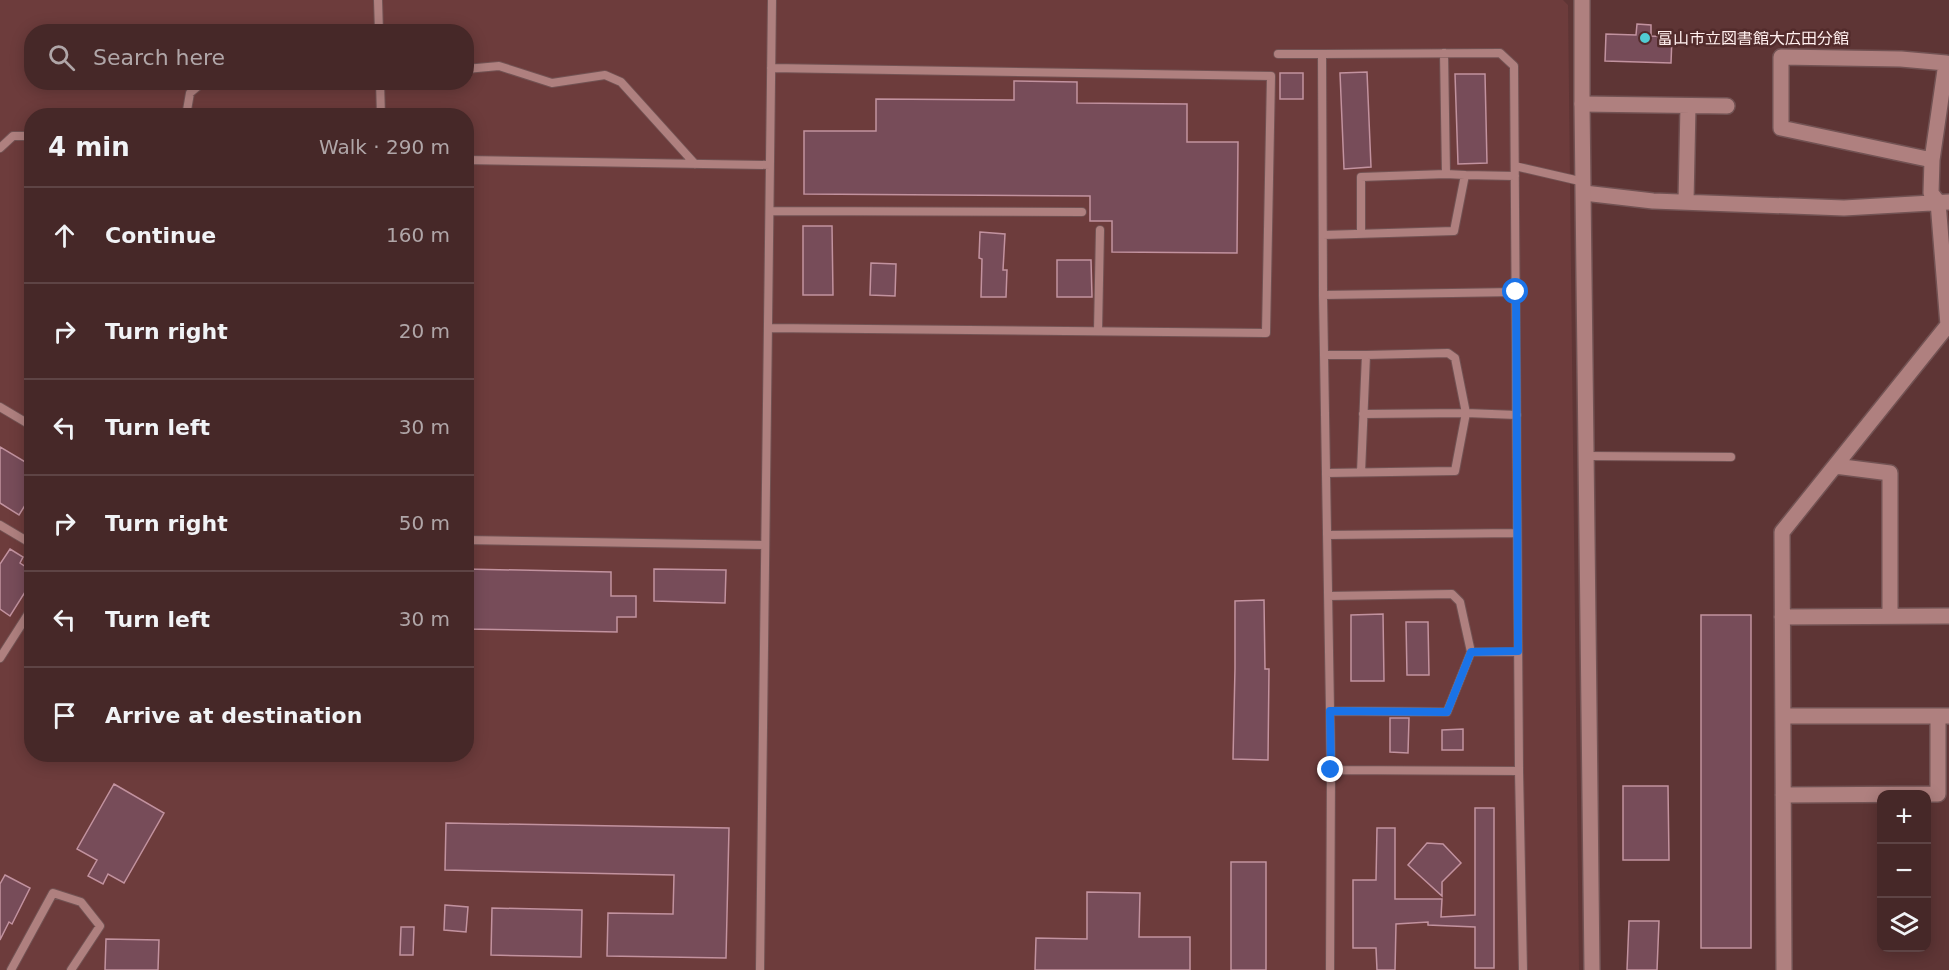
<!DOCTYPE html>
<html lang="en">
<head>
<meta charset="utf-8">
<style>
	:root { --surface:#462828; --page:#4d3030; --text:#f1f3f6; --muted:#b0a6a8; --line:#5e4445 }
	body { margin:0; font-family:"DejaVu Sans","Noto Sans JP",sans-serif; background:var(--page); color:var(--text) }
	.controls { position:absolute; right:18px; bottom:18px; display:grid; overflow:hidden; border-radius:12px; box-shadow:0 3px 15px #0003 }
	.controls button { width:54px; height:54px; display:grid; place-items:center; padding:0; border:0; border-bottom:2px solid var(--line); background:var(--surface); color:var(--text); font:30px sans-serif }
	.stop { position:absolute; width:18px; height:18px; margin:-14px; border:4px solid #1a73e8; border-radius:50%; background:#fff }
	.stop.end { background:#1a73e8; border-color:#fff; box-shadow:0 2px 6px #0008 }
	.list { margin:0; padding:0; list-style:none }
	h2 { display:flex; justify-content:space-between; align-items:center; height:78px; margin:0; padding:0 24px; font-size:26px }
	h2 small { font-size:20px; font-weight:400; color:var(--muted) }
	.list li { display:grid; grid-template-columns:39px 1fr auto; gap:18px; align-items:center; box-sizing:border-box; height:96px; padding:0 24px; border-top:2px solid var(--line) }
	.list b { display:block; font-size:22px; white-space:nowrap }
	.list em { font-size:20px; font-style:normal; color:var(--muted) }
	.icon { flex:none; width:33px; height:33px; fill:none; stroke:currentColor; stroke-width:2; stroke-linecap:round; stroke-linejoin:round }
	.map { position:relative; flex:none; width:1949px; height:970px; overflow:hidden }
	.search { position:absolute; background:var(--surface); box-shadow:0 3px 15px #0003; left:24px; top:24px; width:450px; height:66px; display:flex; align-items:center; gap:15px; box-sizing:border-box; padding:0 21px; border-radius:24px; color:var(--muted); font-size:22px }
	.panel { position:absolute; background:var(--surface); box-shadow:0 3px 15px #0003; left:24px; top:108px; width:450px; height:654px; border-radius:24px }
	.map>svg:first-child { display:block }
	.built { fill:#6d3c3c; fill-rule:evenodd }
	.building { fill:#774c59; stroke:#c2929f; stroke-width:1.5 }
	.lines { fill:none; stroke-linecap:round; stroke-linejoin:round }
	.service-casing { stroke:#725253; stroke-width:10 }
	.minor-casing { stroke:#725253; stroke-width:18 }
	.tertiary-casing { stroke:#725253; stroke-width:18 }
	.service { stroke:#af807f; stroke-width:8 }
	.minor { stroke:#af807f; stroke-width:15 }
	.tertiary { stroke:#af807f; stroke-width:15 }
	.route { stroke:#1a73e8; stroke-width:8 }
	.poi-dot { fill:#51ccd3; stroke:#522b2b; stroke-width:2 }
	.labels { text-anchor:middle; stroke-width:5; stroke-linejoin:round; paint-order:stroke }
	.poi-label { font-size:16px; fill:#ffefee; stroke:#522b2b; text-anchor:start }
</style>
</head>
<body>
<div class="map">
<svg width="1949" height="970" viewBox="0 0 1949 970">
	<rect width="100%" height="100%" fill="#5e3535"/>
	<path class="built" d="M0,0H1563L1568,5L1579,970H0ZM32,32H466V82H32ZM32,116H466V754H32Z"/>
	<path class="building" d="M1637,24L1651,25V36L1672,37L1671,63L1605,61L1606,34L1636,35Z
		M1367,72L1371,167L1344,169L1340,73Z
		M1280,73H1303V99H1280Z
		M1455,74H1485L1487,163L1458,164Z
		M1014,81L1077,82V103L1187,104V142H1238L1237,253L1112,252V221H1090V196L804,194V131H876V99L1014,100Z
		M803,226H832L833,295H803Z
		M980,232L1005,234L1003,270H1007L1006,297H981L982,259L979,258Z
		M1057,260H1091L1092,297H1057Z
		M871,263L896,264L895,296L870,295Z
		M0,447L32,466V494L19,515L0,503Z
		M10,549L23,557L20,563L32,571V581L10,616L0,609V564Z
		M466,569L611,572V596H636V617H617V632L466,629Z
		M654,569L726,570L725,603L654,601Z
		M1264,600L1265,669H1269L1268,760L1233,759L1235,668V601Z
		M1383,614L1384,681H1351V615Z
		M1701,615H1751V948H1701Z
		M1406,622H1428L1429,675H1407Z
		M1390,718H1409L1408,753L1390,752Z
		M1463,729V750H1442V730Z
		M114,784L164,813L124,883L108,874L103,884L88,876L97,860L77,849Z
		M1623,786H1668L1669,860H1623Z
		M1475,808H1494V968H1475V927L1428,925V922L1396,924L1395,970H1377L1376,948H1353V880H1376L1377,828H1395V899H1442L1441,917L1475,915Z
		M446,823L729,828L726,958L607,956L608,913L673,914L674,875L445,870Z
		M1427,843L1443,844L1461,863L1442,882V896L1408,865Z
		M1231,862H1266V970H1231Z
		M5,875L30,888L12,924L9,922L0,940V884Z
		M1087,892L1140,893L1139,937H1190V970H1035L1036,938L1087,939Z
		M445,905L468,907L466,932L444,930Z
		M492,908L582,910L581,957L491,955Z
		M1629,921H1659L1657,970H1627Z
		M401,927H414L413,955H400Z
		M106,939L159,940L158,970H105Z"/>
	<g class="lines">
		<defs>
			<path id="service" d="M378,0L379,32
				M1444,53L1446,174
				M1278,54H1322L1323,295
				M1322,54L1500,53L1514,66L1519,771L1523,970
				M466,69L499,66L552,83L605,75L621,82L695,164
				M380,82L381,116
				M186,116L190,93L203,82
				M0,148L13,136H32
				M466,160L770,165
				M1515,166L1584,182
				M770,211L1082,212
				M1361,234V177L1446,174L1465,175
				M1323,235L1454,231L1465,175L1515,176
				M768,328L1266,333L1271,76L771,68
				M1098,331L1100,230
				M1324,355H1366L1361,472
				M0,407L32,426
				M1363,414L1466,413L1455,358L1448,353L1366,355
				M1586,456L1731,457
				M1326,473L1455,471L1466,413L1517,415
				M0,525L32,544
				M1327,535L1517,533
				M466,540L765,545
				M1328,596L1452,594L1460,602L1471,652
				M0,658L32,608
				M1330,711L1447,712L1471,652H1518
				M1331,770L1519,771
				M11,970L53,893L81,902L100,926L71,970
				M760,970L772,0
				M1330,970L1331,770L1323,295L1516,292"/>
			<path id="minor" d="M1781,57L1901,59L1946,63L1932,160L1781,128Z
				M1582,104L1727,106
				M1584,193L1653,201L1844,208L1949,202
				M1686,201L1688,106
				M1835,466L1890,473V616
				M1782,617L1949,616
				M1784,716H1949
				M1783,795L1938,794V716
				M1784,970L1782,532L1948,325L1938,202L1931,193L1932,160"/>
			<path id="tertiary" d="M1582,0V104L1592,970"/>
		</defs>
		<use href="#service" class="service-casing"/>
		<use href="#minor" class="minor-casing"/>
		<use href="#tertiary" class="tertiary-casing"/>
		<use href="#service" class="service"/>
		<use href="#minor" class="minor"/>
		<use href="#tertiary" class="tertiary"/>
	</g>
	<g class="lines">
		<path class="route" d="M1331,770L1330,711L1447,712L1471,652L1518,651L1516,292"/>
	</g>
	<circle class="poi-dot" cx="1645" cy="38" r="6"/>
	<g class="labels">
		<g class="poi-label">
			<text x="1657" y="44">富山市立図書館大広田分館</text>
		</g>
	</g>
</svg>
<div class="controls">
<button>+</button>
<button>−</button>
<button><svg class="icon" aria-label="layers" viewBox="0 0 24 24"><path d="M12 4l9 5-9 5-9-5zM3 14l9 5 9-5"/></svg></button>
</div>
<div class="stop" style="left:1516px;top:292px"></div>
<div class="stop end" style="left:1331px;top:770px"></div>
<div class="search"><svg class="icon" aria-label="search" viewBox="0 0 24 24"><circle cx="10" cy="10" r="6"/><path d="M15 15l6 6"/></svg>Search here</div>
<section class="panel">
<h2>4 min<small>Walk · 290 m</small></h2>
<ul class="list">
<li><svg class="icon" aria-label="ahead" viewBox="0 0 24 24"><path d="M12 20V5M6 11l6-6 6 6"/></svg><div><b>Continue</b></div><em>160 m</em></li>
<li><svg class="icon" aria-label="right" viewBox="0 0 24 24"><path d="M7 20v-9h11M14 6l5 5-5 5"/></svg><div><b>Turn right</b></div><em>20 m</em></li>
<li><svg class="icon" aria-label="left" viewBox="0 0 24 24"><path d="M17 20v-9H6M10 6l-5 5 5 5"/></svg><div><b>Turn left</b></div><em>30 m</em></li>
<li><svg class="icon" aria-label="right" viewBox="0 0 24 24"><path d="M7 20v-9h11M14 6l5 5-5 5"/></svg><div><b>Turn right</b></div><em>50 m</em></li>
<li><svg class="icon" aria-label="left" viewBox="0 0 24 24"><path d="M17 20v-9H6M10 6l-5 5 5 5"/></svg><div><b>Turn left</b></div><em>30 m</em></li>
<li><svg class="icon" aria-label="arrive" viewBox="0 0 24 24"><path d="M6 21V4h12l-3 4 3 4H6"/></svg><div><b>Arrive at destination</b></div></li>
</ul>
</section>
</div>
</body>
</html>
